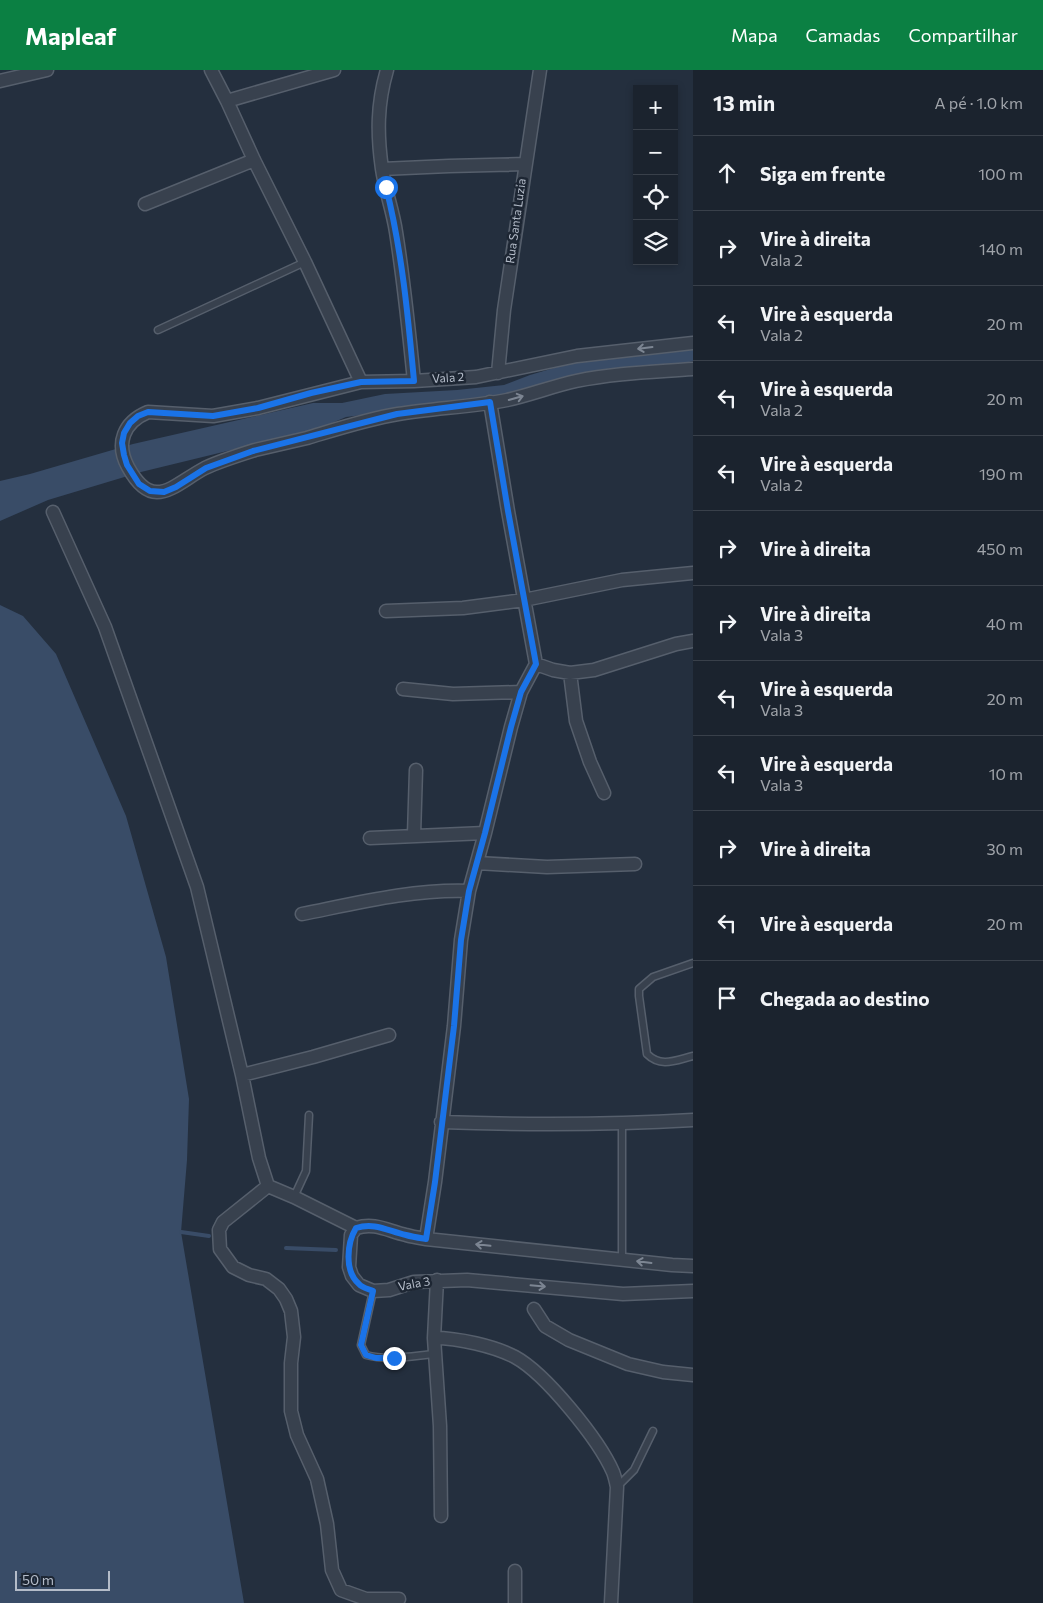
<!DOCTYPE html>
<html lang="pt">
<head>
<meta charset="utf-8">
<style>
	:root { --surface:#1b232e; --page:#282f3a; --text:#f1f3f6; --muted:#a0a4aa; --line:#39404a; --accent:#0b8043 }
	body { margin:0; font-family:Commissioner,sans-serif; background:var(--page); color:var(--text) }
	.controls { position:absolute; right:15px; top:15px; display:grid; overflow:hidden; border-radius:0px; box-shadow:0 2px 8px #0003 }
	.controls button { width:45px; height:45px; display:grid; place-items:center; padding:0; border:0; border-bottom:1px solid var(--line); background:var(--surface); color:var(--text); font:25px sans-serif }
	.scale { position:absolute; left:15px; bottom:12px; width:95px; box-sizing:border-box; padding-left:5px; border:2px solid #b4bcc9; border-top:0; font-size:14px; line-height:18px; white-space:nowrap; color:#b4bcc9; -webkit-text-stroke:4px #1d2633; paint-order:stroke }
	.stop { position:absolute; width:15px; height:15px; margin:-11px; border:4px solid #1a73e8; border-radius:50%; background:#fff }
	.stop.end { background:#1a73e8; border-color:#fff; box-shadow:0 1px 5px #0008 }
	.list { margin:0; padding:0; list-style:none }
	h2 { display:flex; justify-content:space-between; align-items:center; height:65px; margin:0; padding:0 20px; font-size:21px }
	h2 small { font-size:16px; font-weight:400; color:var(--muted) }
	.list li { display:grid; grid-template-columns:32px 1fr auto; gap:15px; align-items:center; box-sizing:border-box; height:75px; padding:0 20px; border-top:1px solid var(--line) }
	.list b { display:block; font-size:19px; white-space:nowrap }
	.list p { margin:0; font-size:16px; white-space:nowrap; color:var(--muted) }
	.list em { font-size:16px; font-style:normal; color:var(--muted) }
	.icon { flex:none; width:28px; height:28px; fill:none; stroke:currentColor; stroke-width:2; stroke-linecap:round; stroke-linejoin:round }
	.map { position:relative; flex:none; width:693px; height:1533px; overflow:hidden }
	header { display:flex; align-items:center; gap:30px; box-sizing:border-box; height:70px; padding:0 25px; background:var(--accent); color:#fff }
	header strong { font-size:24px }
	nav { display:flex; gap:28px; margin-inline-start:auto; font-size:18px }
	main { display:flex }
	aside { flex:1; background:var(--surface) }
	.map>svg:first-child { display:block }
	.water { fill:#394c67 }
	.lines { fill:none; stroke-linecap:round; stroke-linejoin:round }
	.stream { stroke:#394c67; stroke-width:4 }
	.lane-casing { stroke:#565f6c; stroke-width:9 }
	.street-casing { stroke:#565f6c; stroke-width:15 }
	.lane { stroke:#38414e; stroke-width:6 }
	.street { stroke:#38414e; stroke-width:12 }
	.oneway { stroke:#7c8592 }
	.route { stroke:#1a73e8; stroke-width:6 }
	.labels { text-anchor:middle; stroke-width:5; stroke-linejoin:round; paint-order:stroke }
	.street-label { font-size:12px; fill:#b4bcc9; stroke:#1d2633 }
</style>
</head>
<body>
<header>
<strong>Mapleaf</strong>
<nav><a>Mapa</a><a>Camadas</a><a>Compartilhar</a></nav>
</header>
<main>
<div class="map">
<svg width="693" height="1533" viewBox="0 0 693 1533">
	<rect width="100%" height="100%" fill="#242f3e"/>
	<path class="water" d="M693,279V291L654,301L508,327L346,347L318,359L141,402L48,430L0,451V411L30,404L133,374L313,333H342L385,324L457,320L504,315L530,305L571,293Z
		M0,535L23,546L56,584L126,746L166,887L189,1029L187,1090L181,1162L244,1533H0Z"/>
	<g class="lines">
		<path class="stream" d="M181,1162L209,1166
			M286,1178L336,1180"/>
		<defs>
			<path id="lane" d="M158,260L305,192
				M693,893L653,907L639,919V926L647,984C661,998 676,990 693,986
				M622,1053V1189
				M294,1127L306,1101L309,1045
				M373,1221L361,1275L366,1285C388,1291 412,1286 435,1284
				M617,1417L634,1400L653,1361"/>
			<path id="street" d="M211,0L227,31L254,90L305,192L361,312
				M387,0C377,34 377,64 382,99C385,120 393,141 396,162C404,212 409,261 414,311
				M0,11L47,0
				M227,31L334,0
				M382,99L449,96L525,94
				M145,134L254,90
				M693,273L577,286L476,307L414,311L361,312L258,338L213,346L148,342C124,352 115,373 128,397C153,443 173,415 205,398C220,391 239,385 255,380C272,376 289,372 307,368C337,359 367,349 398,344C434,338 471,337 507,330C530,325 553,316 576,311C615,303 654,302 693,299
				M498,303L504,240L540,0
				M53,442L105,557L197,817L242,1005L259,1088L268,1116L223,1152L219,1160L220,1179L233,1197L249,1205L266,1209L279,1219L286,1229L291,1241L294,1267L291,1293V1341L297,1365L317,1409L327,1454L332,1500L341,1520L366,1529H399
				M386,541L463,538L524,530L622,510L693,503
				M536,594L553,600L570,603L594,600L676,574L693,571
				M570,603L576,651L590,692L604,723
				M403,619L453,624L521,622
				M414,765L416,700
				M370,768L485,763
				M477,793L547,797L635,794
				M302,844C357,833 412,819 469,821
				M242,1005L313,987L389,965
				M441,1052C525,1055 609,1055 693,1050
				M268,1116L294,1127L356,1158
				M426,1169L435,1112L454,956L461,870L469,821L485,763L511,657L521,622L536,594L508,441L490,332
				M693,1196L672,1195L426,1169C420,1168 413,1167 406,1165C388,1161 375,1152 356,1158L351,1165L349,1197L352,1206L359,1215L373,1221L389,1220L414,1212L467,1210L623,1224L693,1221
				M437,1210L434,1268L440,1356L441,1446
				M534,1239L545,1256L569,1270L628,1294L663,1302L693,1305
				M434,1268C458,1268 494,1276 515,1287C546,1304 599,1370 613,1402C615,1407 616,1412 617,1417L611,1533
				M515,1533V1501"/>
		</defs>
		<use href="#lane" class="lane-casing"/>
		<use href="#street" class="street-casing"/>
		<use href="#lane" class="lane"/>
		<use href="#street" class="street"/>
	</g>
	<defs><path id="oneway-shaft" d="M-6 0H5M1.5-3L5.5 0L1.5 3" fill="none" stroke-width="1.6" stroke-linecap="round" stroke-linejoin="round" transform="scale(1.25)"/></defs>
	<g class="oneway">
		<use href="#oneway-shaft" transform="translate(645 278) rotate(173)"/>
		<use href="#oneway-shaft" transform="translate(516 328) rotate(-16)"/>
		<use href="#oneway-shaft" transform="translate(483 1175) rotate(-174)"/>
		<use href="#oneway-shaft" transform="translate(644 1192) rotate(-173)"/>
		<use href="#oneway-shaft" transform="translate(538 1216) rotate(5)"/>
	</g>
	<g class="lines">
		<path class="route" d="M386,117C402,181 408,246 414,311L361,312L311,323L258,338L213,346L148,342L138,346L130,353L124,363L122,373L124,385L127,395L139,414L150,421L164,422L176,417L206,398L253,381L397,344L490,332L508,441L536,594L521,622L511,657L485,763L469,821L461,870L454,956L435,1112L426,1169C420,1168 413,1167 406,1165C388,1161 375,1152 356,1158C347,1173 344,1201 359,1214C362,1218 369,1219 373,1221L361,1275L366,1285L376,1288H394"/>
	</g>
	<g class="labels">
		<g class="street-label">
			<text transform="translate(516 151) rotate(-82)" y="4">Rua Santa Luzia</text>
			<text transform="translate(448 308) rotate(-4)" y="4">Vala 2</text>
			<text transform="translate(414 1214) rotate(-11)" y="4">Vala 3</text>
		</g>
	</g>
</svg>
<div class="controls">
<button>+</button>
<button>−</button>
<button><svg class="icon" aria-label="locate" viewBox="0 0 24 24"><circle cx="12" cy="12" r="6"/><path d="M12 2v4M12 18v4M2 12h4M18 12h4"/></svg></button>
<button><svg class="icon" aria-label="layers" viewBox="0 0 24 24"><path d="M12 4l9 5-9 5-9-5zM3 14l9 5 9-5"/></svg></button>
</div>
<div class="scale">50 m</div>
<div class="stop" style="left:386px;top:117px"></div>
<div class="stop end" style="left:394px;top:1288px"></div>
</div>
<aside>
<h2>13 min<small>A pé · 1.0 km</small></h2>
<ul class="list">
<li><svg class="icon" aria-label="ahead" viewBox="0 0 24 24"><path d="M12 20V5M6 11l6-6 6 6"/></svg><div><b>Siga em frente</b></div><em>100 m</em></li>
<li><svg class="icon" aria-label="right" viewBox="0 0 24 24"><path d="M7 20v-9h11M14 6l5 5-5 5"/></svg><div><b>Vire à direita</b><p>Vala 2</p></div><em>140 m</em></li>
<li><svg class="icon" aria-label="left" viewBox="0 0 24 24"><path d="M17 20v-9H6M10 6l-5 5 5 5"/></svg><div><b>Vire à esquerda</b><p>Vala 2</p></div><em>20 m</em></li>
<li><svg class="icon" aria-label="left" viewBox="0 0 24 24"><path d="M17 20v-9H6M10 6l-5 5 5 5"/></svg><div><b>Vire à esquerda</b><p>Vala 2</p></div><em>20 m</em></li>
<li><svg class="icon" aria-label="left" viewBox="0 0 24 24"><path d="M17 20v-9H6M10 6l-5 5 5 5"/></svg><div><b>Vire à esquerda</b><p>Vala 2</p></div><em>190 m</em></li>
<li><svg class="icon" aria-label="right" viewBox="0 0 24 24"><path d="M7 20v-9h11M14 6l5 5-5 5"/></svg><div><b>Vire à direita</b></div><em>450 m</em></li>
<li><svg class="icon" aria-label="right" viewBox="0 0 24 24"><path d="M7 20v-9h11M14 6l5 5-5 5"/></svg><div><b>Vire à direita</b><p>Vala 3</p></div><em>40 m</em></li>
<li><svg class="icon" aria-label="left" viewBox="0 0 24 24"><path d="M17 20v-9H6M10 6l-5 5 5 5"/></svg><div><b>Vire à esquerda</b><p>Vala 3</p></div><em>20 m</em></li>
<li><svg class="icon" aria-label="left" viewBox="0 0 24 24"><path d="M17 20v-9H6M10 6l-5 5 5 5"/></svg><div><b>Vire à esquerda</b><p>Vala 3</p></div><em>10 m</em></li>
<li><svg class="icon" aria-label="right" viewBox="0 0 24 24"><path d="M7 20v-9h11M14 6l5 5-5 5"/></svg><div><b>Vire à direita</b></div><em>30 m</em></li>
<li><svg class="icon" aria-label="left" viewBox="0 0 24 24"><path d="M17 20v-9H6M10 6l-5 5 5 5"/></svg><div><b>Vire à esquerda</b></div><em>20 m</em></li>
<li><svg class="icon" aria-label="arrive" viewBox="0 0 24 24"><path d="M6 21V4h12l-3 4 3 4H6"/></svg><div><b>Chegada ao destino</b></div></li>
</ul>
</aside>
</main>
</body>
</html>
